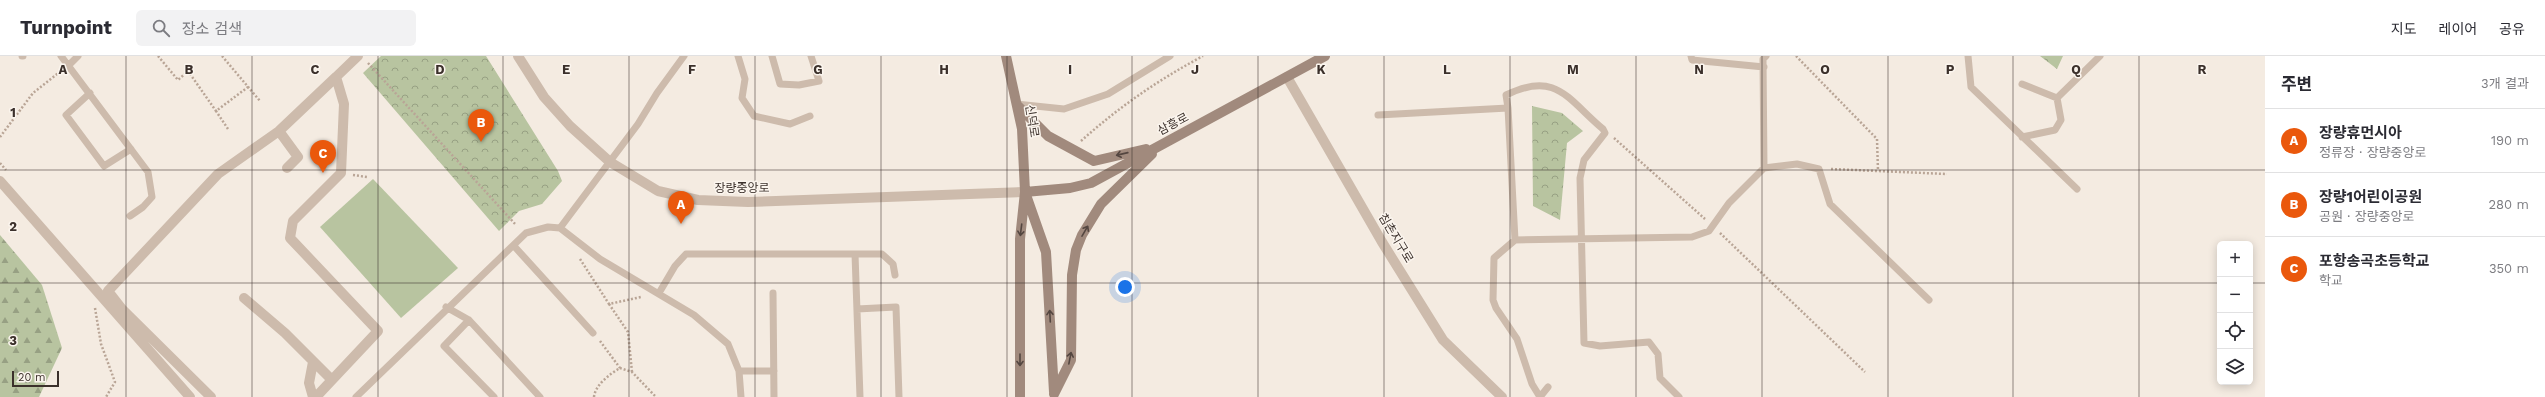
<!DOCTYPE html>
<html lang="ko">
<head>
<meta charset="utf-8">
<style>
	:root { --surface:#fff; --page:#f2f2f3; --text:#2b2b33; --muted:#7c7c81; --line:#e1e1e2; --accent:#ea580c }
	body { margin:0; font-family:"Work Sans","Noto Sans KR",sans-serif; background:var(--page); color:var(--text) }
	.controls { position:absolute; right:12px; bottom:12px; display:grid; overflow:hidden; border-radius:6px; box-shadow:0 2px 10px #0003 }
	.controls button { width:36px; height:36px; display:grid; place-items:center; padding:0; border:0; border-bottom:1px solid var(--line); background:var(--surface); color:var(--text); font:20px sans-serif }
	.scale { position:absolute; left:12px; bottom:10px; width:47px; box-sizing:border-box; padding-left:4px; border:2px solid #3b302b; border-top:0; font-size:11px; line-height:14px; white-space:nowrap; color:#3b302b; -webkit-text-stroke:3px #fbf5ee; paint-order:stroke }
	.you { position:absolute; left:1125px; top:231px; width:14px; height:14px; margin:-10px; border:3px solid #fff; border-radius:50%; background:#1a73e8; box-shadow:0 0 0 6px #1a73e833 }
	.badge { display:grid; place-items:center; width:26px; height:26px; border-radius:50%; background:var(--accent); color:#fff; font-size:13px; font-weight:700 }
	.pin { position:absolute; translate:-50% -33px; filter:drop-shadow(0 1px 2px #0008) }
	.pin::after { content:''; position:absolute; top:21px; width:14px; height:12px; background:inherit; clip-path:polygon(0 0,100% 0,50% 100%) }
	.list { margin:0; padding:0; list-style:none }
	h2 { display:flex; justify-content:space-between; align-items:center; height:52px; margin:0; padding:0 16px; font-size:17px }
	h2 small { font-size:13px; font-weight:400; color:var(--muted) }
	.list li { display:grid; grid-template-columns:26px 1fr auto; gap:12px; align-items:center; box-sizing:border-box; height:64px; padding:0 16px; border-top:1px solid var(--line) }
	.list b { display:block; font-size:15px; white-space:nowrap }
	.list p { margin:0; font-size:13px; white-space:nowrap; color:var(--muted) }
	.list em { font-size:13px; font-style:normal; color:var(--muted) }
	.icon { flex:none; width:22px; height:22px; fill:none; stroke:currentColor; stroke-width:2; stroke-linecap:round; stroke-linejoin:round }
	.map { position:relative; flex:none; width:2265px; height:341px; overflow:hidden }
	header { display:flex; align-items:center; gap:24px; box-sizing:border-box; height:56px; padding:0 20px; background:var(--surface); border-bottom:1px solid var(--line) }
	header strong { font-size:19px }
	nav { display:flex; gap:22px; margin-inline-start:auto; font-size:14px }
	.search { width:280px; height:36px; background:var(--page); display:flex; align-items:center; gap:10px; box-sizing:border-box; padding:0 14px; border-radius:6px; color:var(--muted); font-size:15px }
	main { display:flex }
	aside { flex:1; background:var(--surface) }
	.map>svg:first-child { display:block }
	.forest { fill:url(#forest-firs) }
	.park { fill:url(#park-crowns) }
	.garden { fill:#b8c4a0 }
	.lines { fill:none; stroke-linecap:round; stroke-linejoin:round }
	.path { stroke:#b9a596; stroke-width:2.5; stroke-dasharray:2 2; stroke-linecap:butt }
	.service { stroke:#cdbbac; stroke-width:7 }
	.minor { stroke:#cdbbac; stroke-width:10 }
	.tertiary { stroke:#cdbbac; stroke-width:10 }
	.secondary { stroke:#a18a7d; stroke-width:10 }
	.oneway { stroke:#544640 }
	.grid { fill:none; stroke:#3b302b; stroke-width:1; stroke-opacity:0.55 }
	.labels { text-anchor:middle; stroke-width:3; stroke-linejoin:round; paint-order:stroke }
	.street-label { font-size:12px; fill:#3b302b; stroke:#fbf5ee }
	.grid-label { font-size:13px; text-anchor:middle; font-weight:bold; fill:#3b302b; stroke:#fbf5ee; stroke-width:3; stroke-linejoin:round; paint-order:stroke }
</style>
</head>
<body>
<header>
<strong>Turnpoint</strong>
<div class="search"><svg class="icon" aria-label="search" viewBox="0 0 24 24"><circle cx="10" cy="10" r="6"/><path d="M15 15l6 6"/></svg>장소 검색</div>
<nav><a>지도</a><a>레이어</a><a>공유</a></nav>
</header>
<main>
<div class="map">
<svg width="2265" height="341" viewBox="0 0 2265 341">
	<defs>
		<pattern id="forest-firs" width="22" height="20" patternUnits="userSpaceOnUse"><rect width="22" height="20" fill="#b8c4a0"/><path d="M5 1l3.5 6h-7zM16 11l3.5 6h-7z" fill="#97a083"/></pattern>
		<pattern id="park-crowns" width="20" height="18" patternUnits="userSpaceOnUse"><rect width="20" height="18" fill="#b8c4a0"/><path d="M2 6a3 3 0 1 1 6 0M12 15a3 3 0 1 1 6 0" fill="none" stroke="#97a083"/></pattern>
	</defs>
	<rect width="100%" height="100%" fill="#f4ebe1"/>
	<path class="forest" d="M0,179L42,229L62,292L39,341H0Z"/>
	<path class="park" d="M381,0H486L558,115L562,125L542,148L519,155L499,175L363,17Z
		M2040,0H2063L2057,13Z
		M1532,50L1562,57L1583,75L1567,87L1560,164L1533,150Z"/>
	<path class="garden" d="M373,123L458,212L401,262L320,171Z"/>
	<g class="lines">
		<path class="path" d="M158,0L178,24L188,15L216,55
			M222,0L260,45
			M1796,0L1877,83L1878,115
			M368,7L516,169
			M228,73L216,55L248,31
			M0,81L33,37L61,15
			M1614,82L1705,163
			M1081,85C1119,51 1158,24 1203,0
			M0,107L6,114
			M1831,113L1947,118
			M353,119L367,121
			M1720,177L1865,316
			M580,203L609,248L641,241
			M609,248L628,276L632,316
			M95,252L101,288L115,326L106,341
			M600,285L620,312
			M594,341C595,329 610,318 620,312L632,316L656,341"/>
		<path class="service" d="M22,0H23
			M61,0L148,116L152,141L143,151L130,160
			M738,0L745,23L742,42L754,60L790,68L810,60
			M772,0L780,28L799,29L819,25L811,0
			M1691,0L1692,4L1764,11
			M1968,0L1971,31L2077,133
			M69,9L78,0
			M2022,28L2057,42
			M90,37L66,59L104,110L131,93
			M1016,48L1064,53L1108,38L1170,0
			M1508,52L1515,184
			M1378,59L1508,52L1506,39C1557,14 1568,44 1603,73L1605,77L1584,104L1580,122L1584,287L1600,290L1649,286L1658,298L1660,322L1679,341
			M2022,81L2055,74L2061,64L2057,42L2100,0
			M1764,112L1797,108L1819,113L1830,148L1929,244
			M560,172L638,68L657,37L684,0
			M514,190L593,277
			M855,198L860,341
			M659,237L675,210L686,198H882L893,208L895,219
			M773,237L774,341
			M446,251L469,264L540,341
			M857,253L896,251L899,341
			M469,264L444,290L494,341
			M739,315H774
			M356,341L526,177L548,171L560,172L600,203L694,259L728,288L739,315L741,341
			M1540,341L1532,328L1517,283L1496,252L1493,244L1494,202L1515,184L1692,181L1709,175L1729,147L1764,112L1763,3L1766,0
			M1540,341L1548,331"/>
		<path class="minor" d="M279,75L298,101L287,112
			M0,125L190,341
			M244,242L285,277L332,324
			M211,341L122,253L108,235L218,118L279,75L336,21
			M313,341L309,327L313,306
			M316,341L378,275L290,182L293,165L341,117L344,48L336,21L358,0"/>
		<path class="tertiary" d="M518,0L544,41L570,70L610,106L658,135L698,144L748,146L1025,136
			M1287,21L1382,186L1443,284L1502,341"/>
		<path class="secondary" d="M1006,0L1022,73L1025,136L1020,183V341
			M1017,49L1048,80L1094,105L1146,93
			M1025,136L1070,132L1091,127L1325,0
			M1026,139L1046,196L1054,336
			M1054,338L1071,304L1072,219L1076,194L1082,179L1101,148L1152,98"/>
	</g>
	<defs><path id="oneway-shaft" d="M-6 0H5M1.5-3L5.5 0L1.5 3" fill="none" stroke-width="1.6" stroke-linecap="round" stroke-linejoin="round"/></defs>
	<g class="oneway">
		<use href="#oneway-shaft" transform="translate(1122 98) rotate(167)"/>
		<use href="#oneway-shaft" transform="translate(1021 174) rotate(97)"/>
		<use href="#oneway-shaft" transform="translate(1085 175) rotate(-60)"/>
		<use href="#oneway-shaft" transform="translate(1050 260) rotate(-93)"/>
		<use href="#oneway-shaft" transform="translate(1070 302) rotate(-79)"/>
		<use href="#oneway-shaft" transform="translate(1020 304) rotate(90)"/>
	</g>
	<path class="grid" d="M126,0V341M252,0V341M378,0V341M503,0V341M629,0V341M755,0V341M881,0V341M1007,0V341M1132,0V341M1258,0V341M1384,0V341M1510,0V341M1636,0V341M1762,0V341M1888,0V341M2013,0V341M2139,0V341M0,114H2265M0,227H2220M2250,227H2265"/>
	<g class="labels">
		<g class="street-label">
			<text transform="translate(1032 65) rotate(81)" y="4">신덕로</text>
			<text transform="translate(1173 68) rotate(-28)" y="4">삼흥로</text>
			<text x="742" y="136">장량중앙로</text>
			<text transform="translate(1396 182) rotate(59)" y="4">침촌지구로</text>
		</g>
	</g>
	<g class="grid-label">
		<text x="63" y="18">A</text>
		<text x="189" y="18">B</text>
		<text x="315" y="18">C</text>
		<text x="440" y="18">D</text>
		<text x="566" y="18">E</text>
		<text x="692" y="18">F</text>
		<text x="818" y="18">G</text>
		<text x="944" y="18">H</text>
		<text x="1070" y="18">I</text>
		<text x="1195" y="18">J</text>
		<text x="1321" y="18">K</text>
		<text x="1447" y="18">L</text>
		<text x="1573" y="18">M</text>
		<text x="1699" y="18">N</text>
		<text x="1825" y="18">O</text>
		<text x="1950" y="18">P</text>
		<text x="2076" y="18">Q</text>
		<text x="2202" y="18">R</text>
		<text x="13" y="61">1</text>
		<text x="13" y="175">2</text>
		<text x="13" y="289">3</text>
	</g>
</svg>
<div class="controls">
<button>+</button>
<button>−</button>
<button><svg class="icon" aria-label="locate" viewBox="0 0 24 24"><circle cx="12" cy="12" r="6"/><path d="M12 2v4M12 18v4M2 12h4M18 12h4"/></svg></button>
<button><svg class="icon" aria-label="layers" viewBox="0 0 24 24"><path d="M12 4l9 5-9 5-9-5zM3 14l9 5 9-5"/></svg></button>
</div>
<div class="scale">20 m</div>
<div class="you"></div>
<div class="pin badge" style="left:681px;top:168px">A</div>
<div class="pin badge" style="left:481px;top:86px">B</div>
<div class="pin badge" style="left:323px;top:117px">C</div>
</div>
<aside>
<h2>주변<small>3개 결과</small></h2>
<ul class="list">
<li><span class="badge">A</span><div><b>장량휴먼시아</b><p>정류장 · 장량중앙로</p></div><em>190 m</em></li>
<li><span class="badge">B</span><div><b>장량1어린이공원</b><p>공원 · 장량중앙로</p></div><em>280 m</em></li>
<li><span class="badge">C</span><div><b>포항송곡초등학교</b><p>학교</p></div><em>350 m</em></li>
</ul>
</aside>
</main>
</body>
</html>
